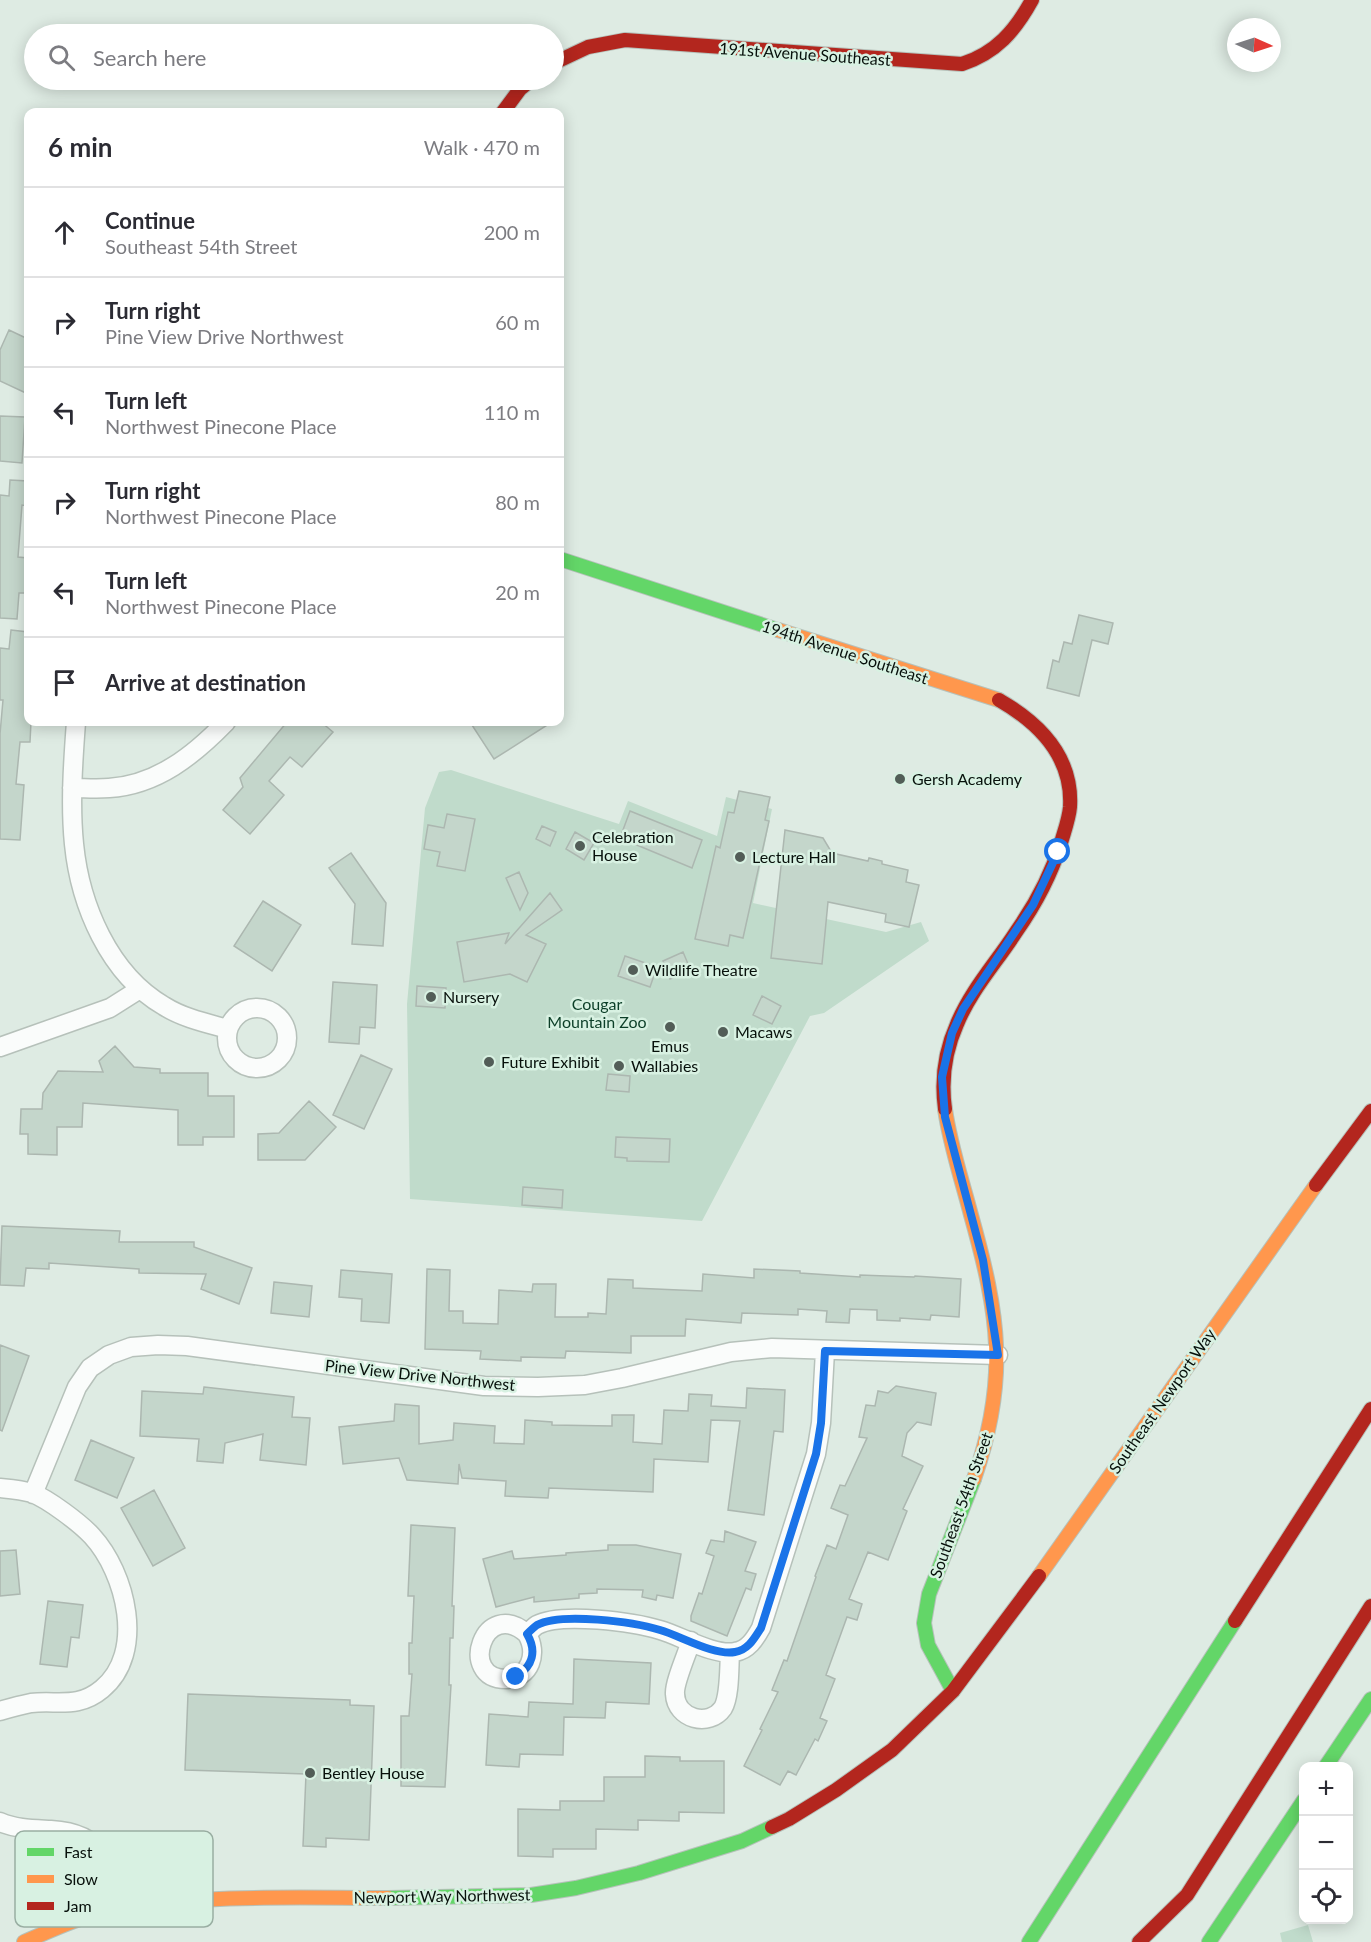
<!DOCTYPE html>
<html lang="en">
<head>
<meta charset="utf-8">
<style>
	:root { --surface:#fff; --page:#f7f7f7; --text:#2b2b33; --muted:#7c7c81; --line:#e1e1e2 }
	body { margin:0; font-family:Lato,sans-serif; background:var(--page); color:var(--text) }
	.controls { position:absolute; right:18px; bottom:18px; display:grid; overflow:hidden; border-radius:12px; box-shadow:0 3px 15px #0003 }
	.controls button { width:54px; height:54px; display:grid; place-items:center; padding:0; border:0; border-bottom:2px solid var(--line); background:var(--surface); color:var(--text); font:30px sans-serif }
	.compass { position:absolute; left:1227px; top:18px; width:54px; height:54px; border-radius:50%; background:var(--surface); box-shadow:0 3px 15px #0003; rotate:93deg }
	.stop { position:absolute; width:18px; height:18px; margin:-14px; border:4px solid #1a73e8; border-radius:50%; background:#fff }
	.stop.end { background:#1a73e8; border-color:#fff; box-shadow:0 2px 6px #0008 }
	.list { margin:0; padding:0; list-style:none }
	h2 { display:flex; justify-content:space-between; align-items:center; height:78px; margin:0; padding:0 24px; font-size:26px }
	h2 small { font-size:20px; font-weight:400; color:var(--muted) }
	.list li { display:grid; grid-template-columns:39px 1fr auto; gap:18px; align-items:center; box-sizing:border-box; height:90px; padding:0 24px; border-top:2px solid var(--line) }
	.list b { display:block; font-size:22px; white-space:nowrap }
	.list p { margin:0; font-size:20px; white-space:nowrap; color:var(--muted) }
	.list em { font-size:20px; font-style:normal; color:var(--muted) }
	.icon { flex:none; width:33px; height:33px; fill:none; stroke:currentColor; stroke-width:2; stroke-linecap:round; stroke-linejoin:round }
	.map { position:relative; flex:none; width:1371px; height:1942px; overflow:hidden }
	.search { position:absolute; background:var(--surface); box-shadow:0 3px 15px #0003; left:24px; top:24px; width:540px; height:66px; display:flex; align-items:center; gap:15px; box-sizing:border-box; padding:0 21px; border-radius:33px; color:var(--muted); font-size:22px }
	.panel { position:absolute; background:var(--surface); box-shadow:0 3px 15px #0003; left:24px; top:108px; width:540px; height:618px; border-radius:12px }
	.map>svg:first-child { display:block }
	.green { fill:#c0dbcb }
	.building { fill:#c4d6cb; stroke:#acb7b0; stroke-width:1.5 }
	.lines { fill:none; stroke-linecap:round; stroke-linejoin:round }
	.street-casing { stroke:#b6c1ba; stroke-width:21 }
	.fast-casing { stroke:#b6c1ba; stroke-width:16 }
	.slow-casing { stroke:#b6c1ba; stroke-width:16 }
	.jam-casing { stroke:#b6c1ba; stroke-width:16 }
	.street { stroke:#fafcfb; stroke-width:18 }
	.fast { stroke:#63d668; stroke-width:14 }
	.slow { stroke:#ff974d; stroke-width:14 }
	.jam { stroke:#b3261e; stroke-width:14 }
	.route { stroke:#1a73e8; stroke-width:8 }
	.poi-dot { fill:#525d57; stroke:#d8f1e2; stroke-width:2 }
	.labels { text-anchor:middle; stroke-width:5; stroke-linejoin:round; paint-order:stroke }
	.street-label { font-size:16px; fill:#07100b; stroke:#d8f1e2 }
	.poi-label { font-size:16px; fill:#07100b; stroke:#d8f1e2; text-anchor:start }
	.park-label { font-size:16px; fill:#0c3f28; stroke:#d8f1e2 }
	.key { fill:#d8f1e2; stroke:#99aea2; stroke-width:1.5 }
	.key-label { font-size:16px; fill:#07100b }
</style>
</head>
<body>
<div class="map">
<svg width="1371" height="1942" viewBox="0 0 1371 1942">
	<rect width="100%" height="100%" fill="#deebe3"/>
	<path class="green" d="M451,770L619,824L628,801L717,836L726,797L772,809L753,903L886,932L921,922L929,941L824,1013L810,1016L702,1221L410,1199L407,1004L425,808L439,772Z
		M1308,1925L1313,1942H1282L1280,1933Z"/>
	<path class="building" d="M9,330L28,339V394L0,381V350Z
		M0,416L25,417L22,463L0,461Z
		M10,480L28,481V506L22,505L18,557L28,558V593H19L17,619L0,618V495L9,496Z
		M1079,615L1113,623L1108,644L1092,640L1079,696L1047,688L1053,660L1059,662L1064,642L1072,644Z
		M11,630L28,632V669L25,706L28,707V722H31L30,742H20L16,784L24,785L20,840L0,839V734L3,700H0V648L9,649Z
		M287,722H321L333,732L302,767L290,757L269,781L284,795L250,834L223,810L243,787L240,778Z
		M470,722H552L494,759Z
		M739,791L770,797L765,820L769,821L743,938L730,935L728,946L695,939L716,846L720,848L728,812L734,813Z
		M630,811L702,840L692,868L620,838Z
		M447,814L475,819L465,871L437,866L440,852L424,849L428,825L444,828Z
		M542,826L556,832L550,846L536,839Z
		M785,830L823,838L832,853L868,861L869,858L882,861V864L908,870L906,882L919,885L909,927L885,922L886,914L828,902L822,964L771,958Z
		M575,832L594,843L584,860L566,849Z
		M351,853L386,903L383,946L352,944L355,904L329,868Z
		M519,872L528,893L520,910L506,878Z
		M550,893L562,910L526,935L546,944L527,982L510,974L464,982L457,942L509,933L505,944Z
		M263,901L301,925L272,971L234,946Z
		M683,952L691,971L670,979L663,961Z
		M625,956L657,967L650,987L618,976Z
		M333,982L377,985L375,1028L360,1027L359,1044L329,1042Z
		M417,986L446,988L445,1008L416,1006Z
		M762,996L781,1006L772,1024L753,1015Z
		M115,1046L134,1067L160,1069V1073H208V1096H234V1137H203V1145H178V1110L83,1103L82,1127H57V1155L28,1154V1134H20L21,1109H42L43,1093L58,1071L103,1072L99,1061Z
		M361,1055L392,1069L364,1129L333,1115Z
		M608,1074L630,1076L629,1092L606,1090Z
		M309,1101L336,1127L305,1160H258V1134L279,1133Z
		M616,1137L670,1139L669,1162L627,1161V1158L615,1157Z
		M523,1187L563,1190L562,1208L522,1205Z
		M2,1226L120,1231L119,1242H194V1247L252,1268L239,1304L201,1289L206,1274L139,1273V1269L49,1263V1269L26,1268L24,1286L0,1285Z
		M427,1269L450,1270L449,1311H463V1323L498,1324L499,1290L532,1292L533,1284H556L555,1317H588V1313L606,1314L608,1279L633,1280V1288L702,1291L703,1274L754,1278V1269L800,1271V1273L860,1277V1275L914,1277L915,1276L961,1279L959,1317L931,1315L930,1320L900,1318V1321L877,1320V1310L850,1309L849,1323L826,1322L827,1311L798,1309V1315L742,1313L741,1323L686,1319L685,1336H631V1353L566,1351L565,1358L521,1357V1361L480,1359L481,1351L425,1349Z
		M341,1270L392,1274L389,1323L361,1321L362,1299L339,1297Z
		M274,1282L312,1286L309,1317L271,1313Z
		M0,1345L29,1356L2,1431L0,1430Z
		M896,1386L936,1393L931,1425L917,1422L907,1433L902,1456L923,1466L903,1509L907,1511L888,1560L868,1552L849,1599L862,1604L857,1620L847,1617L826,1675L835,1679L820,1718L827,1721L818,1741L815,1739L796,1775L788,1771L780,1785L744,1766L762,1730L760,1729L778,1692L772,1690L784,1660L787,1661L816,1577L815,1576L827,1545L836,1549L848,1515L831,1508L840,1485L845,1486L867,1438L859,1437L866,1405L875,1406L878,1391L888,1393Z
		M204,1387L294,1397L292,1417L310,1418L306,1465L260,1460L263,1434L225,1443L223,1463L197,1461L199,1439L140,1436L142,1391L203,1394Z
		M747,1388L785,1390L783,1432L774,1431L764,1515L728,1510L740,1421L711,1420L708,1462L654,1459L653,1492L549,1488L548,1498L505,1496L506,1481L462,1478L459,1464L458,1484L407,1480L399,1458L343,1464L339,1427L394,1421L395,1404L419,1406V1444L453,1440L454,1423L495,1426L494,1443L524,1444L525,1420L552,1422V1425L612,1426V1415H634L633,1442L662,1444L664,1410L688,1411L689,1394L712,1395L711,1406L746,1408Z
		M91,1440L134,1458L117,1498L75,1480Z
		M154,1490L185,1548L153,1566L121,1508Z
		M411,1525L455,1528L452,1606H454L453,1638H450L449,1685H451L445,1787L401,1786V1716H409L412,1674H409V1643H412L414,1596H408Z
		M725,1531L756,1542L745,1571L756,1574L751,1590L746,1588L727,1636L691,1621V1616L699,1593L702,1594L714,1556L706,1553L711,1540L724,1542Z
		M608,1545H636L681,1554L673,1598L657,1595L656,1600L642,1597L643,1590L597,1589V1593L579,1594V1598L534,1602V1597L496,1607L483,1559L512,1551L514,1559L566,1555V1553L608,1550Z
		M16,1550L20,1594L0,1596V1551Z
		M48,1601L83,1605L79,1638L71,1637L67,1667L40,1664Z
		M574,1659L651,1663L649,1704L606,1702L605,1718L564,1717L563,1755L520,1754L519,1767L486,1765L489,1714L528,1717L529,1702L573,1704Z
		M188,1694L350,1700V1705L374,1706L369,1840L326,1838V1847L303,1846L306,1774L185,1770Z
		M645,1756L680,1757V1761H724V1813L679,1812V1821L638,1820V1830L596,1829V1849H553V1857L518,1856V1809L560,1810V1801H604V1777H645Z"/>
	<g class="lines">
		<defs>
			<path id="street" d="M76,722C73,762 70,804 74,844C80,905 109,974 164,1006C183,1018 206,1023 228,1029
				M72,788C84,788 97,789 109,788C157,785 194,755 226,722
				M227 1038a30 30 0 1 1 60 0a30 30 0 1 1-60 0Z
				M0,1047L110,1008L140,989
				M0,1488C10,1489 22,1490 32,1493C48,1499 80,1523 92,1536C126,1573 146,1653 102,1689C78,1709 58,1700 31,1703C21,1705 10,1708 0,1711
				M33,1494L77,1387L90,1368L109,1355L131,1347L158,1345L187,1346L484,1386L538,1387L585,1385L622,1378L731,1352L772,1348L998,1355
				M527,1634C538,1653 531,1678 506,1679C457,1679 484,1596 527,1634C530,1631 534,1627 537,1625C561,1612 634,1622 660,1630C681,1636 714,1656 735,1652C748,1650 755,1639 761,1628L816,1454L821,1423L825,1351
				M691,1641C687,1654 674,1683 675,1694C676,1719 709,1728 723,1708C730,1696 729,1667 730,1653
				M0,1822C16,1829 33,1829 51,1830C104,1833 110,1862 117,1909"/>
			<path id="fast" d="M560,559L778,630
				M953,1691L928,1645L924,1623L929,1594L974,1479
				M1326,1766L1371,1699
				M388,1898L531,1895L576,1888L639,1873L742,1841L772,1827
				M1029,1942L1235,1621
				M1209,1942L1304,1800"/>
			<path id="slow" d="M778,630L999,700
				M945,1109C950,1145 962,1180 971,1215C999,1315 1009,1379 974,1479
				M1039,1576L1316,1185
				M24,1942C54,1929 86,1914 119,1909C207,1894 299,1898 388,1898"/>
			<path id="jam" d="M554,63L588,47L625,40L962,64C996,53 1015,31 1032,0
				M503,112L520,89L531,80
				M945,1109C941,1080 945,1051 957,1024C971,990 996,963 1016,932C1035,905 1051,875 1061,843C1064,832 1069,819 1070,807C1073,757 1039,723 999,700
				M1316,1185L1371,1111
				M1235,1621L1371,1409
				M772,1827L789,1819L836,1790L892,1750L953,1691L1039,1576
				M1139,1942L1187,1895L1371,1606"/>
		</defs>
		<use href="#street" class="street-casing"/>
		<use href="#fast" class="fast-casing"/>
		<use href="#slow" class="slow-casing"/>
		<use href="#jam" class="jam-casing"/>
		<use href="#street" class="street"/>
		<use href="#fast" class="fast"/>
		<use href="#slow" class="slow"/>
		<use href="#jam" class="jam"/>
	</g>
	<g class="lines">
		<path class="route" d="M516,1677C533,1666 537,1651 527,1634C530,1631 534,1627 537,1625C561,1612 634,1622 660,1630C681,1636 714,1656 735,1652C748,1650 754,1639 761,1628L816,1454L821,1423L825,1351L998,1355L983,1260L945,1117L942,1077L952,1033L963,1009L1033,905L1058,852"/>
	</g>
	<g class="poi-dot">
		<circle cx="900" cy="779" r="6"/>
		<circle cx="580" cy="846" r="6"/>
		<circle cx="740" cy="857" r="6"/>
		<circle cx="633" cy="970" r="6"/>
		<circle cx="431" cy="997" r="6"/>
		<circle cx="670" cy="1027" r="6"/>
		<circle cx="723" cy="1032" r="6"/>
		<circle cx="489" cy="1062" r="6"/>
		<circle cx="619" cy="1066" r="6"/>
		<circle cx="310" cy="1773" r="6"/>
	</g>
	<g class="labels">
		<g class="street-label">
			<text transform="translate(805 54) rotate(4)" y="6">191st Avenue Southeast</text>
			<text transform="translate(845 652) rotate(18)" y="6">194th Avenue Southeast</text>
			<text transform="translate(420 1375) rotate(6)" y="6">Pine View Drive Northwest</text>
			<text transform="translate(1162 1401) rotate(-55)" y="6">Southeast Newport Way</text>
			<text transform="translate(961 1505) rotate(-70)" y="6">Southeast 54th Street</text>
			<text transform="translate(442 1896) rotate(-1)" y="6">Newport Way Northwest</text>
		</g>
		<g class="poi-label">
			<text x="912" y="785">Gersh Academy</text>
			<text x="592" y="843">Celebration<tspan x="592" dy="18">House</tspan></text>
			<text x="752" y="863">Lecture Hall</text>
			<text x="645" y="976">Wildlife Theatre</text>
			<text x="443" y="1003">Nursery</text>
			<text x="735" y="1038">Macaws</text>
			<text x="670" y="1052" text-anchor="middle">Emus</text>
			<text x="501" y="1068">Future Exhibit</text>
			<text x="631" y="1072">Wallabies</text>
			<text x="322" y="1779">Bentley House</text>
		</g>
		<g class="park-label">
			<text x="597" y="1010">Cougar<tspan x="597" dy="18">Mountain Zoo</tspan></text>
		</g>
	</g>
	<rect x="15" y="1831" width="198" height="96" rx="9" class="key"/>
	<rect x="27" y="1848" width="27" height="8" fill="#63d668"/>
	<rect x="27" y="1875" width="27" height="8" fill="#ff974d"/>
	<rect x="27" y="1902" width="27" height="8" fill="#b3261e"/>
	<g class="key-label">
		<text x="64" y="1858">Fast</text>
		<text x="64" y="1885">Slow</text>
		<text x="64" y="1912">Jam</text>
	</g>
</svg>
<div class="controls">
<button>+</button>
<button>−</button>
<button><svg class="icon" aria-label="locate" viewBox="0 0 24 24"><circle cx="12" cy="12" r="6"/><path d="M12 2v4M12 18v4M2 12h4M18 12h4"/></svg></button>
</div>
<svg class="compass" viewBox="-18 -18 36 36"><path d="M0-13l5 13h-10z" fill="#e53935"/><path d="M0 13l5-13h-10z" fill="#7c7c81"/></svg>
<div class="stop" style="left:1058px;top:852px"></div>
<div class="stop end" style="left:516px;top:1677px"></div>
<div class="search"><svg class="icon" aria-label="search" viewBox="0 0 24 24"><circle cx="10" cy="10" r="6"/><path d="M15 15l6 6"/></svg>Search here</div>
<section class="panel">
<h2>6 min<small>Walk · 470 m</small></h2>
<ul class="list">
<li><svg class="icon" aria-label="ahead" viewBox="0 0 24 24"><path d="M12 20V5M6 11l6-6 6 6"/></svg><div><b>Continue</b><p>Southeast 54th Street</p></div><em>200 m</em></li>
<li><svg class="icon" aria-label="right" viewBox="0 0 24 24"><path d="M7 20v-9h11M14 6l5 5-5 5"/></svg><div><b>Turn right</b><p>Pine View Drive Northwest</p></div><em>60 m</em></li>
<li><svg class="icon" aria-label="left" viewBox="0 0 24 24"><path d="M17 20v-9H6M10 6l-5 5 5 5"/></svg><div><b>Turn left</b><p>Northwest Pinecone Place</p></div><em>110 m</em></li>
<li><svg class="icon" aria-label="right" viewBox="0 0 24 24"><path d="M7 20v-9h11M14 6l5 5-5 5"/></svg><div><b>Turn right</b><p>Northwest Pinecone Place</p></div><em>80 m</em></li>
<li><svg class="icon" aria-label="left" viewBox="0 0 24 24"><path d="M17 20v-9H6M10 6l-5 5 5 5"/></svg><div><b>Turn left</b><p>Northwest Pinecone Place</p></div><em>20 m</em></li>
<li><svg class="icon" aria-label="arrive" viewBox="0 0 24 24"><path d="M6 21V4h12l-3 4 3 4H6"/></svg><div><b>Arrive at destination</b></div></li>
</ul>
</section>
</div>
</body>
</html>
